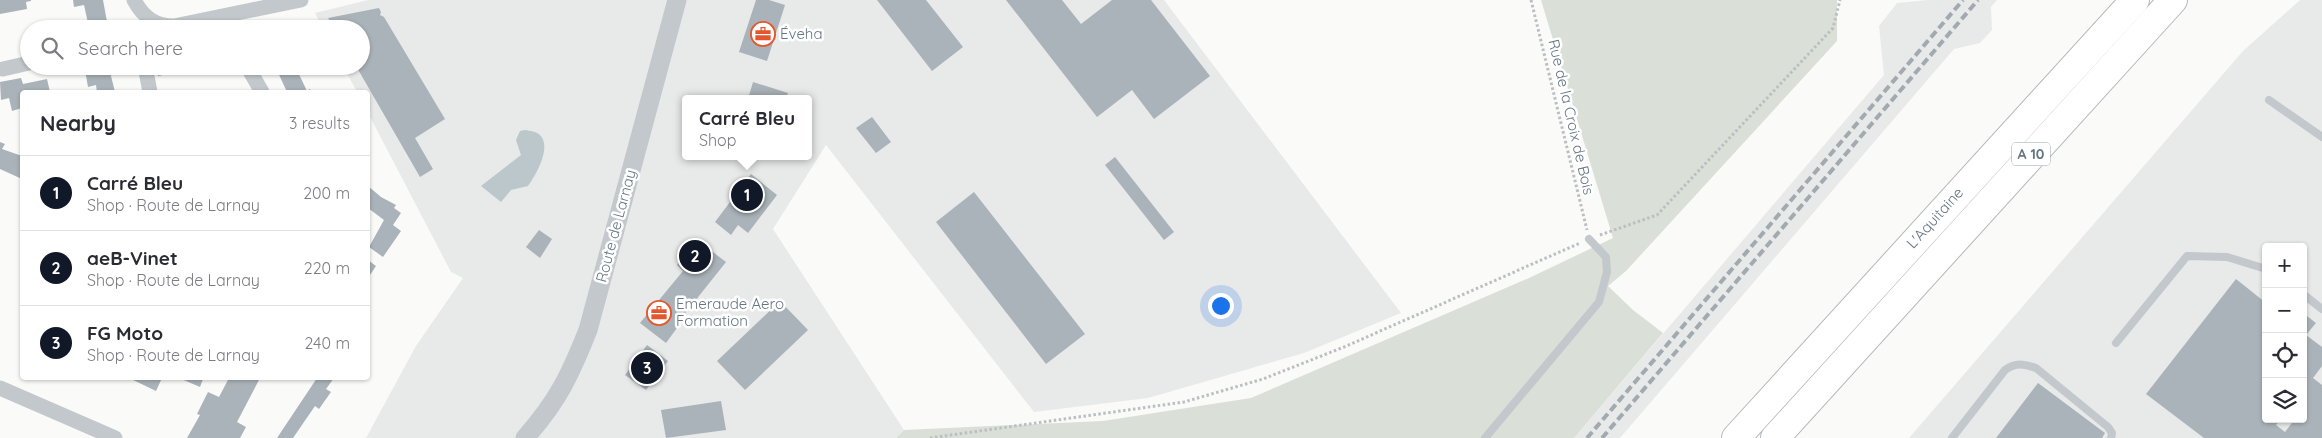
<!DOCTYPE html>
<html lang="en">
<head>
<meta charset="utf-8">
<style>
	:root { --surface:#fff; --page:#f2f2f3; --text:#2b2b33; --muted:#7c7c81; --line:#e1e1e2; --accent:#111827 }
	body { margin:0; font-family:Quicksand,sans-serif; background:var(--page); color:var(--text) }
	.controls { position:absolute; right:15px; bottom:15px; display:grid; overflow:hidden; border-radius:5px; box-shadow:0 1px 4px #0004 }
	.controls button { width:45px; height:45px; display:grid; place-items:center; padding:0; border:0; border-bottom:1px solid var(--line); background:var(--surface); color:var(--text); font:25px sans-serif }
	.you { position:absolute; left:1220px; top:305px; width:18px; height:18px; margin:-12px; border:4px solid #fff; border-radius:50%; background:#1a73e8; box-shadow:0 0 0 8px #1a73e833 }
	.badge { display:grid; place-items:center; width:32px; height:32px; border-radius:50%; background:var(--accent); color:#fff; font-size:16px; font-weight:700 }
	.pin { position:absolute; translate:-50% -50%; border:2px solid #fff; box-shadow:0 1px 5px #0006 }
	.popup { position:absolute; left:682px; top:95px; width:130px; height:65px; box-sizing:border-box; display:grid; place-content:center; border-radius:5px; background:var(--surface); filter:drop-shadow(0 1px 4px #0005); font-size:16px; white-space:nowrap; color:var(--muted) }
	.popup b { font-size:19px; color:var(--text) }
	.popup::after { content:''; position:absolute; left:50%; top:100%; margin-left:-10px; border:10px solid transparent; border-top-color:var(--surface) }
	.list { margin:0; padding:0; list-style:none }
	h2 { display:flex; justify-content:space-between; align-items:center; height:65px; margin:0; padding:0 20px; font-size:21px }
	h2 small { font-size:16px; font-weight:400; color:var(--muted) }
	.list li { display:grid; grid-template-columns:32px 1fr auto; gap:15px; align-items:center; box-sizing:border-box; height:75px; padding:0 20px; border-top:1px solid var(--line) }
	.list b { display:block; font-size:19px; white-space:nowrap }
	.list p { margin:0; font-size:16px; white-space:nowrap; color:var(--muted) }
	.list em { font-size:16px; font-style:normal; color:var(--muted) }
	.icon { flex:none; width:28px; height:28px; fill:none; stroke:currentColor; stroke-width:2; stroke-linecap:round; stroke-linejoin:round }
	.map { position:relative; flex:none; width:2322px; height:438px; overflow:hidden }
	.search { position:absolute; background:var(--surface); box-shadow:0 1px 4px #0004; left:20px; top:20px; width:350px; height:55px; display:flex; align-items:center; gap:12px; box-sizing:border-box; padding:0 18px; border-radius:28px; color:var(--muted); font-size:19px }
	.panel { position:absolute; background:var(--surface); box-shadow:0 1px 4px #0004; left:20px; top:90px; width:350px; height:290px; border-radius:5px }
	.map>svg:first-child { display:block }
	.built { fill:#e8e9e9; fill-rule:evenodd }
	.green { fill:#dadfd7 }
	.water { fill:#bbc7cb }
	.building { fill:#aab3b9 }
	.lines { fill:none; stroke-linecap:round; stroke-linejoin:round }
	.motorway-casing { stroke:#b4b9bd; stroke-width:30 }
	.path { stroke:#bbbfc2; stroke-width:3; stroke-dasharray:2.5 2.5; stroke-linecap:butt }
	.service { stroke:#c3c8cc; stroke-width:8 }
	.minor { stroke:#c3c8cc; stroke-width:15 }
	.tertiary { stroke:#c3c8cc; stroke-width:19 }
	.motorway { stroke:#fff; stroke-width:28 }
	.rail { stroke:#a2aab0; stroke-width:4; stroke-dasharray:8 4; stroke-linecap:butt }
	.labels { text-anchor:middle; stroke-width:5; stroke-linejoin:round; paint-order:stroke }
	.shield { fill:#fff; stroke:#939fa8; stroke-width:1 }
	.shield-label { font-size:14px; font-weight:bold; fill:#657683 }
	.poi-label { font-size:15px; fill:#657683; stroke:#fff; text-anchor:start }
	.street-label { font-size:15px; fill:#657683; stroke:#fff }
</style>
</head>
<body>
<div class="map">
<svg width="2322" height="438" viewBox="0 0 2322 438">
	<rect width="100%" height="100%" fill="#fafaf8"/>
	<path class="built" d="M368,0H1164L1401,313L1304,353L1148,398L1034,412L826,145L773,229L904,430L896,438H366L416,346L463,278L451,272L368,113V92H357L343,66H361V29H323L315,13ZM686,99H808V156H686Z
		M1928,0H1997L1991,7L1992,30L1980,43L1954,49L1620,438H1574L1884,75L1879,26L1897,3Z
		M2300,0H2322V438H1909L2243,51ZM2266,247H2303V419H2266Z"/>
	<path class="green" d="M1541,0H1837V41L1626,271L1608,286L1633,310L1663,333L1574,438H896L904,430L1103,421L1251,398L1529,278L1613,238Z"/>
	<path class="water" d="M525,130C530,131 536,131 540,135C552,147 536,175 528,186L511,190L501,202L481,186L521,155L516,140L520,131Z"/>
	<path class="building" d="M0,0H31V1L26,2L27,9L0,14Z
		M73,0H103L108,27L78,29L77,25L88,23L84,5L74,7Z
		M756,0H769L785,5L767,61L739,52Z
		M877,0H926L963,47L932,71Z
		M1006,0H1062L1081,24L1112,0H1151L1210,76L1154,119L1132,90L1097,117Z
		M379,8L381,12L380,15L384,17L445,119L415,138L433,169L420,177L356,66H361V29H335L328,18Z
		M156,66H202V67L158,76Z
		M275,66H295L307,91L310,89L312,92H287Z
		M104,67L105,74L110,72L115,92H97L96,85L88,87L85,70Z
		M21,78L23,84L47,79L50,92H22V108L12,111L9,98L1,100L0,82Z
		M753,82L788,93L786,99H748Z
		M872,117L891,142L876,153L856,128Z
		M0,142L5,144L2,149L22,156V179L0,169Z
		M1115,157L1174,232L1164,240L1105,165Z
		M751,174L777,195L748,233L738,225L731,235L715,222Z
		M368,186L381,197L396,205L394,208L401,213L393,225L401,231L383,257L369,247L384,220L368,208Z
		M974,192L1085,334L1046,364L936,222Z
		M539,230L552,239L540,258L526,247Z
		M697,240L726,262L683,316L685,317L666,343L640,323L683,271L677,265Z
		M368,260L376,266L368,278Z
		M2236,279L2266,303V419H2281L2276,425L2285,432L2295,419H2303V313L2316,323L2306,335L2322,347V366L2313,378L2322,385V438H2204L2146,394Z
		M780,301L808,330L745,390L717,361Z
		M647,345L668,361L646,390L625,375Z
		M129,378H162L156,391Z
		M179,378H199L203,379L200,387Z
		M229,378H260L237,422L246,427L240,438H187L200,415L197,414L208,392L219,397Z
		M317,378H334L326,389L331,392L319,409L315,406L293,438H277Z
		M2038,383L2105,433L2102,438H1996Z
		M721,401L726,430L666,438L661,410Z"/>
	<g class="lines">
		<defs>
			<path id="motorway" d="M1736,438L2135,0
				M1775,438L2173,0"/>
		</defs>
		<use href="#motorway" class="motorway-casing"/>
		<path class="path" d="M1531,0L1587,230
			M1600,235L1657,215L1833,28L1840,0
			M930,438L1184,402L1263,379L1344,347L1580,243"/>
		<path class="service" d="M2269,100L2322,137
			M2303,294L2322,309
			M2116,343L2187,256L2227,257L2266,269
			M1485,438L1599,302L1607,272L1606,257L1589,239
			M1952,438L2005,370C2016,362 2024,364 2036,368L2108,427L2112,433L2111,438"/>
		<path class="minor" d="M134,0C143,17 155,26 174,26L301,0
			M145,66L150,92
			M247,66L262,92
			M3,69L29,63
			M0,388L115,438"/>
		<path class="tertiary" d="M525,438C558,401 570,375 588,330L677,0"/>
		<use href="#motorway" class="motorway"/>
		<path class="rail" d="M1587,438L1963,0
			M1602,438L1978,0"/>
	</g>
	<defs>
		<symbol id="office-ring" viewBox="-11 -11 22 22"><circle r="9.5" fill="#fff" stroke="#e4572e" stroke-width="1.5"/><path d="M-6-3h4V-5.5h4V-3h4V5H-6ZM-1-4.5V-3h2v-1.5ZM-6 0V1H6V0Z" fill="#e4572e"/></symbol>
	</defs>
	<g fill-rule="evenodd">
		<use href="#office-ring" x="749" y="20" width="28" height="28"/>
		<use href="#office-ring" x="645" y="299" width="28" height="28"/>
	</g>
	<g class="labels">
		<rect class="shield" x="2012" y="142.5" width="38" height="23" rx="4"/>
		<g class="shield-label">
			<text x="2031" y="159">A 10</text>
		</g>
		<g class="poi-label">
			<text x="780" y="39">Éveha</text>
			<text x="676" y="309">Emeraude Aero<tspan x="676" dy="17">Formation</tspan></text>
		</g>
		<g class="street-label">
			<text transform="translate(1571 117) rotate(77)" y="5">Rue de la Croix de Bois</text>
			<text transform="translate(1935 218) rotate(-48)" y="5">L'Aquitaine</text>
			<text transform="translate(616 226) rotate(-75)" y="5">Route de Larnay</text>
		</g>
	</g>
</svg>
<div class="controls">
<button>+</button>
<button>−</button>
<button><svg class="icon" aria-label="locate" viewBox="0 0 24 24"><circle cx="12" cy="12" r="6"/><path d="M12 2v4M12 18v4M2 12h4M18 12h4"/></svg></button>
<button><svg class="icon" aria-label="layers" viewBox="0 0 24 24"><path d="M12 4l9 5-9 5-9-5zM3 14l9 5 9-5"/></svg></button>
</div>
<div class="you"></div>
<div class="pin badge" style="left:747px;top:195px">1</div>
<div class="popup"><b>Carré Bleu</b>Shop</div>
<div class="pin badge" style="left:695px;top:256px">2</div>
<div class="pin badge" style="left:647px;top:368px">3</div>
<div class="search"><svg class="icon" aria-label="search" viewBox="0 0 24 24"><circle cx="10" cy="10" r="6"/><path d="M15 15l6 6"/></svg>Search here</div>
<section class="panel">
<h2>Nearby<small>3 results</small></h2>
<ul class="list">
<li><span class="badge">1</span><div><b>Carré Bleu</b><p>Shop · Route de Larnay</p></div><em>200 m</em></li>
<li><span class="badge">2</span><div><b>aeB-Vinet</b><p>Shop · Route de Larnay</p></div><em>220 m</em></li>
<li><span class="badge">3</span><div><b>FG Moto</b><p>Shop · Route de Larnay</p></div><em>240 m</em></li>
</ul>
</section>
</div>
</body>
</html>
